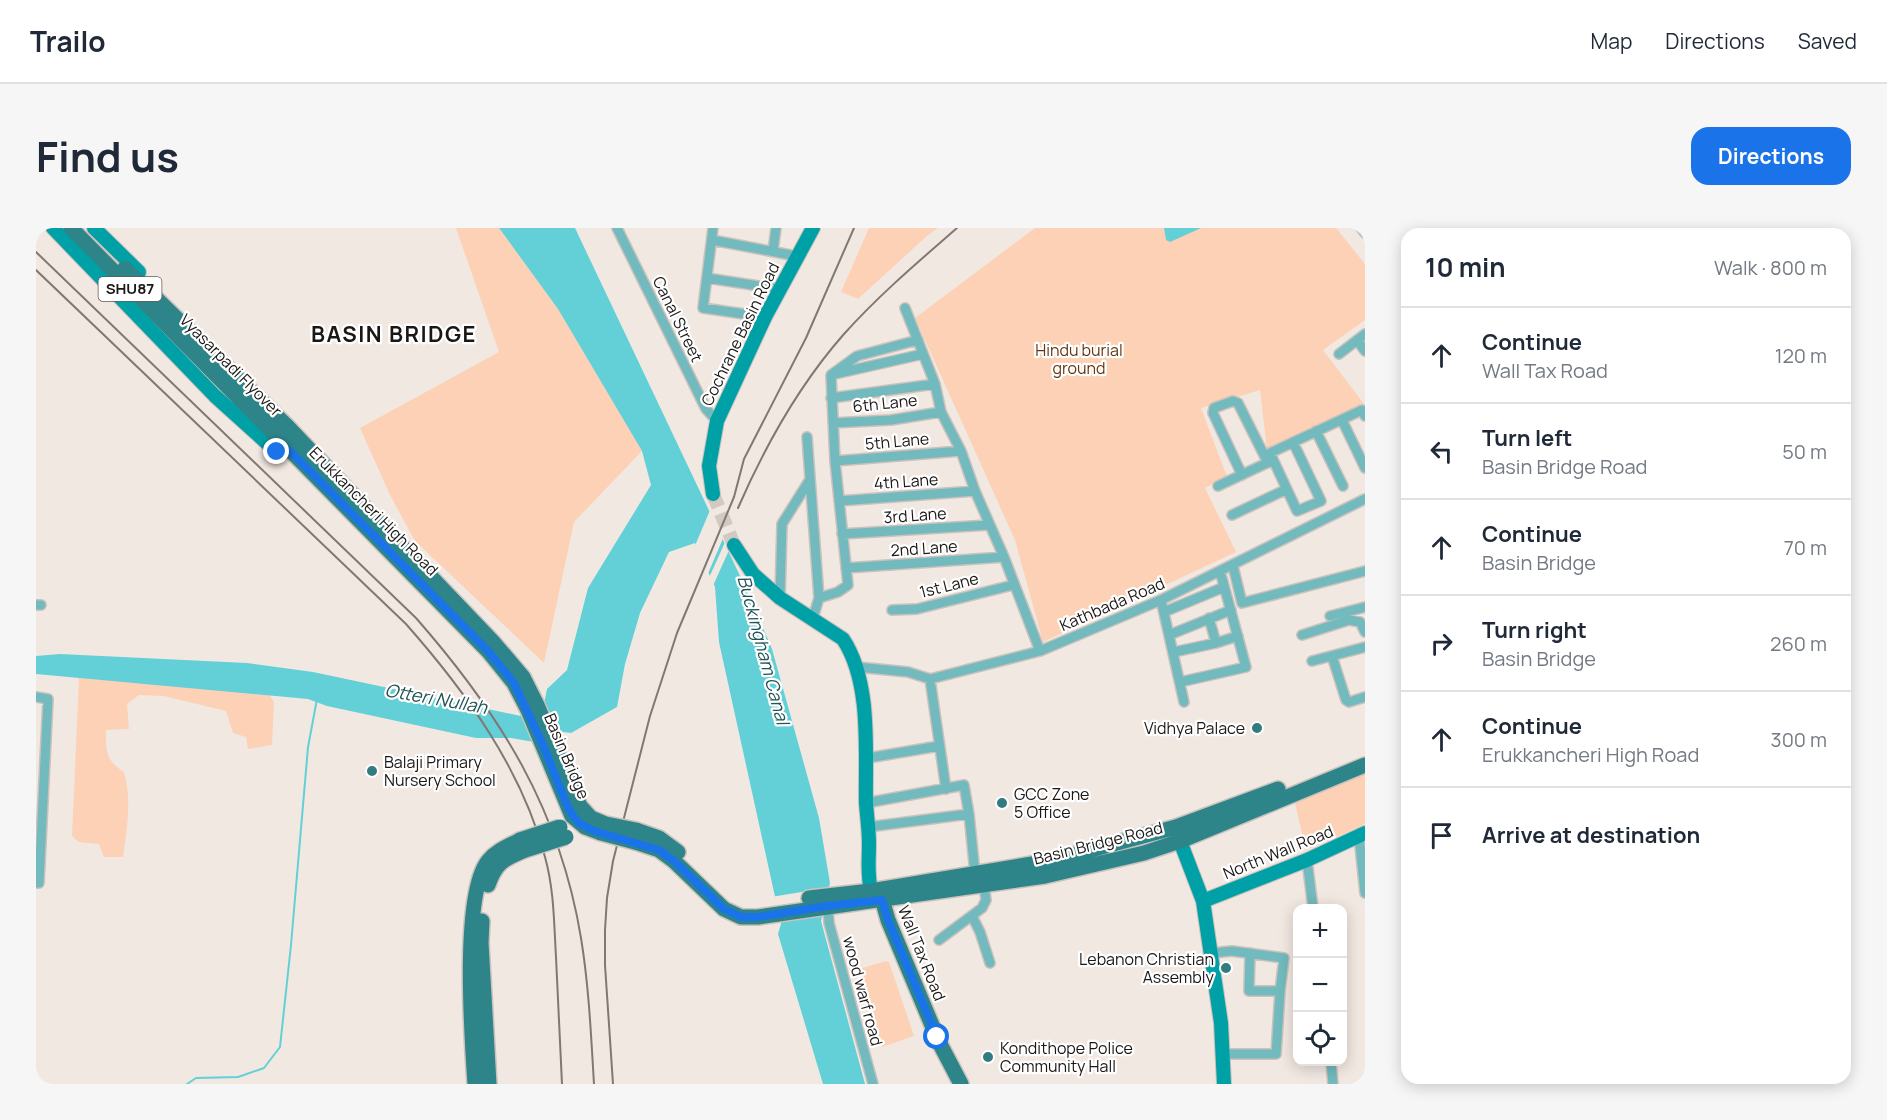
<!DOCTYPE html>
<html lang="en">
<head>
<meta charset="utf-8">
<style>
	:root { --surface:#fff; --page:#f6f6f7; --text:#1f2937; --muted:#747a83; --line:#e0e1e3; --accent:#1a73e8 }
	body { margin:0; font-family:Manrope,sans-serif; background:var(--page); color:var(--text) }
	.controls { position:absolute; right:18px; bottom:18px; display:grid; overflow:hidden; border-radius:12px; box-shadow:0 3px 15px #0003 }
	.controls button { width:54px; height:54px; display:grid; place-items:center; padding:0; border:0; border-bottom:2px solid var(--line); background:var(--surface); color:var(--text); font:30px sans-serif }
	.stop { position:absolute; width:18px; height:18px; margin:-14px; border:4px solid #1a73e8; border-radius:50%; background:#fff }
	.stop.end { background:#1a73e8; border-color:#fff; box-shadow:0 2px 6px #0008 }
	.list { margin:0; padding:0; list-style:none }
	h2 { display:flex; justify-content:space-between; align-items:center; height:78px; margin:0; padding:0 24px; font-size:26px }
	h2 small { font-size:20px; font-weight:400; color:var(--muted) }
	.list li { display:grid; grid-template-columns:39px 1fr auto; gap:18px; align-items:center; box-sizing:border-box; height:96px; padding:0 24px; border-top:2px solid var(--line) }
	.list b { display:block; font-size:22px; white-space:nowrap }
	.list p { margin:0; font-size:20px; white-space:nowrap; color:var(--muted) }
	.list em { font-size:20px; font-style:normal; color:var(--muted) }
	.icon { flex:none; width:33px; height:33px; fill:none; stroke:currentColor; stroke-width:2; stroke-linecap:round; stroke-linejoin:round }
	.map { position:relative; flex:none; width:1329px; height:856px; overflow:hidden; border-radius:18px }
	header { display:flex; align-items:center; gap:36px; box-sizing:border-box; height:84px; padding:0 30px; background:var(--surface); border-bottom:2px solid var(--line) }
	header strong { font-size:28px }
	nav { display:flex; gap:33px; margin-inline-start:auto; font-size:21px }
	.intro { display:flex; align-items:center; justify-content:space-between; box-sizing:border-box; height:144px; padding:0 36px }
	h1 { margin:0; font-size:42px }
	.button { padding:15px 27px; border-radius:18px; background:var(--accent); color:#fff; font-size:21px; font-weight:700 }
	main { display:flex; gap:36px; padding:0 36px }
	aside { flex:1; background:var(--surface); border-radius:18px; box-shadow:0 3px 15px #0003 }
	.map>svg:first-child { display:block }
	.green { fill:#fcd1b5 }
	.water { fill:#62d0d6 }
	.pier { fill:#f2e8e2 }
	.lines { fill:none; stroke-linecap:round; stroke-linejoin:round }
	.stream { stroke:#62d0d6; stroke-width:2 }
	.secondary-tunnel { stroke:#d2c9c3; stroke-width:14; stroke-dasharray:14 7; stroke-linecap:butt }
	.street-casing { stroke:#cbc2bd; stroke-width:12 }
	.secondary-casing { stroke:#cbc2bd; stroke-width:16 }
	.primary-casing { stroke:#cbc2bd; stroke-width:18 }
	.street { stroke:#72babd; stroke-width:9 }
	.secondary { stroke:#00a0a7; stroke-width:14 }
	.primary { stroke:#2d858a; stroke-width:15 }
	.rail { stroke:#7f7874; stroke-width:2 }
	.primary-bridge-casing { stroke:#cbc2bd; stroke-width:18; stroke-linecap:butt }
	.primary-bridge { stroke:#2d858a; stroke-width:15 }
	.route { stroke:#1a73e8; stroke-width:8 }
	.poi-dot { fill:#327b7f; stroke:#fff; stroke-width:2 }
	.labels { text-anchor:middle; stroke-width:4.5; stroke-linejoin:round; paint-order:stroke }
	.shield { fill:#fff; stroke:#5f5d5b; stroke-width:1.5 }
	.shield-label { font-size:15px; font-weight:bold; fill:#1a1715 }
	.street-label { font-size:16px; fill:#1a1715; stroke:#fff }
	.park-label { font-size:16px; fill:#633615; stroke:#fff }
	.poi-label { font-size:16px; fill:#1a1715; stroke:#fff; text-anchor:start }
	.water-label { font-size:18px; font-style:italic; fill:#235456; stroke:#fff }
	.district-label { font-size:22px; font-weight:bold; letter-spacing:1.5px; fill:#1a1715; stroke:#fff }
</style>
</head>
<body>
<header>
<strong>Trailo</strong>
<nav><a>Map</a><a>Directions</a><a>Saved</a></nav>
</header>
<div class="intro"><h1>Find us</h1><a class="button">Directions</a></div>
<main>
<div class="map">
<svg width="1329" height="856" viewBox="0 0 1329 856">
	<rect width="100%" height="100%" fill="#f2e8e2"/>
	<path class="green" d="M420,0H463L522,81L606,223L538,294L508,435L379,313L354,267L324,200L463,124Z
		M833,0H902L892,7L822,71L805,64Z
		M999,0H1300L1329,36V92L1287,122L1328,176L1231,222L1224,162L1165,180L1191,249L1169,260L1200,324L1007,414L979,312L879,90Z
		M43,450L233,466L238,474L236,517L212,521L210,509L197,505L190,483L128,468L103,467L91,476L93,501L70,502C70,523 69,532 88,544C96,572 91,602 87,629H68L63,616L43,614L36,608Z
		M1329,543V596L1270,622L1258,571Z
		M850,733L853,734L878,808L846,819L823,741Z"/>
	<path class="water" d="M463,0H539L706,352L736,421L783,590L794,655L785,693L829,856H787L742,706L745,696L683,414L679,359L659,315L633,324L604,385L589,436L581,479L535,505L519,503L498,514L475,510H440L291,478L272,471L0,446V428L24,426L211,435L277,444L485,488L508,476L511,461L531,442L552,360L615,257L606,223L522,81Z
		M1128,0H1165L1134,14L1130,12Z"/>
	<path class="pier" d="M675,280L688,308L671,348L666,336L667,333L663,332L658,320Z
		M690,312L694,320L676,360L672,352Z
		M796,659L788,686L741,694L735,669Z"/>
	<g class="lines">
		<path class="stream" d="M151,856L160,850L202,849L228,840L244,819L255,717L272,519L281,471"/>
		<path class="secondary-tunnel" d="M677,266L698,317"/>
		<defs>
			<path id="street" d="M581,0L670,181L681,193
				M677,0L667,80L729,89
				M1325,0L1329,5
				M676,12L760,28
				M737,23L740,0
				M671,50L743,61
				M869,80L899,156L905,184L925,223L939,263L968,329L1004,423
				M1321,112L1329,123
				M1303,126L1329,106
				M799,146L887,126
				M795,170L899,156
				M1306,192L1329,240
				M797,195L855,192L905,184
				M1280,203L1307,258
				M771,209L783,370L777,390
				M1257,214L1285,273L1261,283L1234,225L1326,182L1329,188
				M799,233L925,223
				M1206,247L1177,185L1178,180L1197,173L1202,175L1232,235
				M1182,258L1235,233
				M803,273L939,263
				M1196,287L1251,261
				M806,306L953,297
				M1197,338L1206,375L1329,343
				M810,340L968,329
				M744,370L746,296L773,253
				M783,370L802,364L812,357L799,233L795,147L821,128L882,112
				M1125,372L1148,474
				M0,377H5
				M856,382L881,381L977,357
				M1128,384L1188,359
				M1294,388L1329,379
				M1173,390L1180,415
				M1133,407L1195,382
				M1266,407L1313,392L1324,394L1329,404
				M1138,424L1180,415L1202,408
				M1296,428L1310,472L1313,474L1329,469
				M1276,433L1329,419
				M821,439L872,444L894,451L1004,423L1125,372L1329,271
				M894,451L910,561
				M1144,454L1210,439L1184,343
				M0,469L12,471L3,655H0
				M832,530L903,518
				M830,575L928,557L933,586L939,645
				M832,599L933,586
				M1323,608L1329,665
				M1271,632L1277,680
				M792,678L793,695L837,856
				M936,688L944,704L954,735
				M903,712L946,680L950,672L948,657
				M1176,725L1196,723L1248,730L1244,763L1240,826H1186
				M1214,725L1213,763H1244
				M1295,834L1297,856"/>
			<path id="secondary" d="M17,0L179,168L241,224L254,223
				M58,0L103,44
				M677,266L673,238L681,193L729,89L777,0
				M698,317L717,346L744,370L807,411C836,455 829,524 830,575C831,589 833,602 833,616C833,635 831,644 835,663
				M1144,613L1167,673L1185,795L1188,856
				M1167,673L1271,632L1329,605"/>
			<path id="primary" d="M35,0L453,424L478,455L492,482L536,588L549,599L565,605
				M89,40L250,197L458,415L487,449L501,477L544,578L555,590L567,595
				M600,602L623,610L642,624
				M599,614L623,622L638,633L688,681L705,689H722L1009,648L1108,625L1144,613L1329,537
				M452,657C460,634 468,631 489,622
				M844,664L852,692L903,814L925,856
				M773,670L835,663L1014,633L1140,599L1242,561
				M446,693L445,715L453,856
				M439,856C436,812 425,663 453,632C461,622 473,618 484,612"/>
		</defs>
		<use href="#street" class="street-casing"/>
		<use href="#secondary" class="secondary-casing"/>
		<use href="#primary" class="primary-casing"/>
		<use href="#street" class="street"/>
		<use href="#secondary" class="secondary"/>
		<use href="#primary" class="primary"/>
		<path class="rail" d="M0,24L380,390C465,487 524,582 545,710C553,759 555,807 558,856
			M0,42L370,396C430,464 486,541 509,629C518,661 518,695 520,729C522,771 524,814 526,856
			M702,280C729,218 763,157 808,106C843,67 882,34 921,0
			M577,856L569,737V702L571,670L577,633L614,488L641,405L698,269L708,231L770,110L818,0"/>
		<defs>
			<path id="primary-bridge" d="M570,596L600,602
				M565,605L599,614
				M484,612L524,599
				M489,622L530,609"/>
		</defs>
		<use href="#primary-bridge" class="primary-bridge-casing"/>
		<use href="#primary-bridge" class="primary-bridge"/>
	</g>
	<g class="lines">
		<path class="route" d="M241,224L254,223L453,424L478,455L507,517L531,577L537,588L543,595L558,603L623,622L638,633L688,681L705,689H722L791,678L846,672L852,692L901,809"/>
	</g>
	<g class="poi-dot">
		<circle cx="1221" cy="500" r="6"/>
		<circle cx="336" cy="543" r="6"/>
		<circle cx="966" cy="575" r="6"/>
		<circle cx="1190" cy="740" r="6"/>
		<circle cx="952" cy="829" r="6"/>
	</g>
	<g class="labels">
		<rect class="shield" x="62.5" y="49" width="63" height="24" rx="4.5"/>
		<g class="shield-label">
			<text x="94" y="66">SHU87</text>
		</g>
		<g class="street-label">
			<text transform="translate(642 91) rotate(64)" y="6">Canal Street</text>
			<text transform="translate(704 106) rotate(-64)" y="6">Cochrane Basin Road</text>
			<text transform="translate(195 137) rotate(45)" y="6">Vyasarpadi Flyover</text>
			<text transform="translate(849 175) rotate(-6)" y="6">6th Lane</text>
			<text transform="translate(861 213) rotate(-5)" y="6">5th Lane</text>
			<text transform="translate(870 253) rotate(-4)" y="6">4th Lane</text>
			<text transform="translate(338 283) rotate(45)" y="6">Erukkancheri High Road</text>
			<text transform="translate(879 287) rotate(-4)" y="6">3rd Lane</text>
			<text transform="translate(888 320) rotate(-4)" y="6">2nd Lane</text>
			<text transform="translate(913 357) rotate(-14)" y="6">1st Lane</text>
			<text transform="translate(1076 376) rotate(-23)" y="6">Kathbada Road</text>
			<text transform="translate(531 528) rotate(67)" y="6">Basin Bridge</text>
			<text transform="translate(1062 615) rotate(-14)" y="6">Basin Bridge Road</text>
			<text transform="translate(1242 624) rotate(-22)" y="6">North Wall Road</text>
			<text transform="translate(886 725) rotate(68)" y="6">Wall Tax Road</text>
			<text transform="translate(827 763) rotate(75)" y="6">wood warf road</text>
		</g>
		<g class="park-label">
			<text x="1043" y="128">Hindu burial<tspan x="1043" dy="18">ground</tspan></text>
		</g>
		<g class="poi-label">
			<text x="1209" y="506" text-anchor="end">Vidhya Palace</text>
			<text x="348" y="540">Balaji Primary<tspan x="348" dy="18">Nursery School</tspan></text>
			<text x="978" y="572">GCC Zone<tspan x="978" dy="18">5 Office</tspan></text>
			<text x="1178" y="737" text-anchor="end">Lebanon Christian<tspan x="1178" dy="18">Assembly</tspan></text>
			<text x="964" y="826">Kondithope Police<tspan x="964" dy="18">Community Hall</tspan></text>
		</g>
		<g class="water-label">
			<text transform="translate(727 422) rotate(75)" y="6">Buckingham Canal</text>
			<text transform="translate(400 471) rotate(10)" y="6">Otteri Nullah</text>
		</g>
		<g class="district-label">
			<text x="358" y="114">BASIN BRIDGE</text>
		</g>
	</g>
</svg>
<div class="controls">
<button>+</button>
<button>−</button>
<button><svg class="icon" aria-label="locate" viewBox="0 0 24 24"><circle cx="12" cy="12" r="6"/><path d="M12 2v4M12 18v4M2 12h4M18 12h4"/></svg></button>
</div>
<div class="stop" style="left:901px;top:809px"></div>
<div class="stop end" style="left:241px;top:224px"></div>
</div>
<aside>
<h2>10 min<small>Walk · 800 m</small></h2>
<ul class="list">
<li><svg class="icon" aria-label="ahead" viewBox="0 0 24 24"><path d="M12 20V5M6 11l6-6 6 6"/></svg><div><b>Continue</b><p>Wall Tax Road</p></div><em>120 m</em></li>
<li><svg class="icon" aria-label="left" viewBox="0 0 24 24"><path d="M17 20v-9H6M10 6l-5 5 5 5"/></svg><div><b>Turn left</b><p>Basin Bridge Road</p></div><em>50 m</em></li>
<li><svg class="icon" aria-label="ahead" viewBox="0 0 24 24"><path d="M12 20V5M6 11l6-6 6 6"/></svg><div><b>Continue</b><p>Basin Bridge</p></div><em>70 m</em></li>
<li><svg class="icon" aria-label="right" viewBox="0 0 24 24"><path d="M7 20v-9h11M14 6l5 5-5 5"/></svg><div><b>Turn right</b><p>Basin Bridge</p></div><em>260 m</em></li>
<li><svg class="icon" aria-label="ahead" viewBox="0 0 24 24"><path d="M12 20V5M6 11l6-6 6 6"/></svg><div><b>Continue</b><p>Erukkancheri High Road</p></div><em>300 m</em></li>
<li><svg class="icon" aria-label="arrive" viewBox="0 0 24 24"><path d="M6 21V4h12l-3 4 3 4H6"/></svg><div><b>Arrive at destination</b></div></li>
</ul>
</aside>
</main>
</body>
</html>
